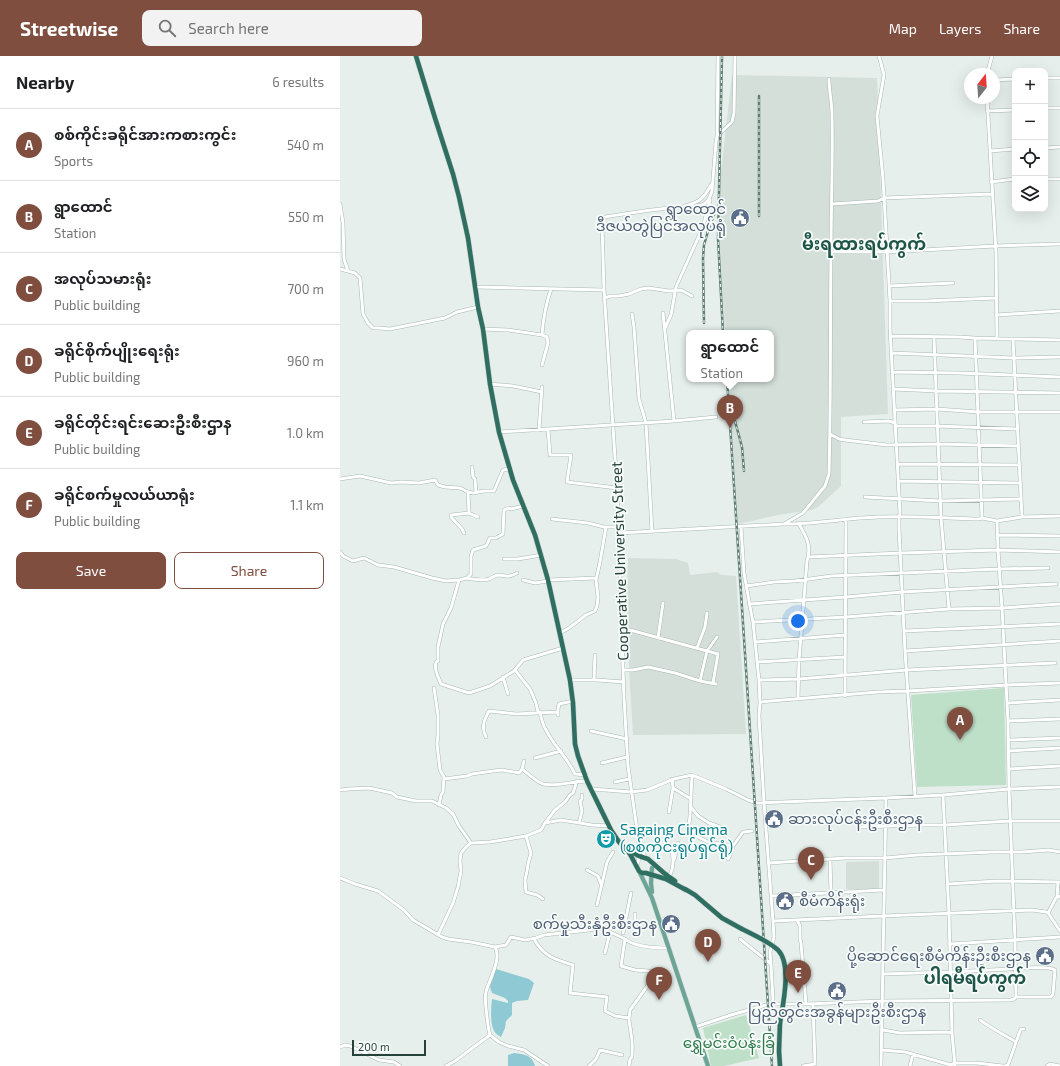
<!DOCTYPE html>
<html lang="en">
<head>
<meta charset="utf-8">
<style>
	:root { --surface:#fff; --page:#f2f2f2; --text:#202124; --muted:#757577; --line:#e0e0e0; --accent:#7f4e3f }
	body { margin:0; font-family:"Exo 2","Noto Sans Myanmar",sans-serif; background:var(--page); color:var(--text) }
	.controls { position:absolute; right:12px; top:12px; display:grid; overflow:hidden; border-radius:8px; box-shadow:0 4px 16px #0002 }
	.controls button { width:36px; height:36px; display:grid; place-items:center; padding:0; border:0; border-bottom:1px solid var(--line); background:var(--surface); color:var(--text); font:20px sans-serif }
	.compass { position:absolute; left:624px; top:12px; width:36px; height:36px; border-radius:50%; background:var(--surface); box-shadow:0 4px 16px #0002; rotate:17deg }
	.scale { position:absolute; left:12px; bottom:10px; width:74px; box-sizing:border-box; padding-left:4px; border:2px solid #24423a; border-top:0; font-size:11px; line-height:14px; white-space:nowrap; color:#24423a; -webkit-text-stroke:3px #f7fbf9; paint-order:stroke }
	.you { position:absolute; left:458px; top:565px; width:14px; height:14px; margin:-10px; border:3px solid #fff; border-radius:50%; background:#1a73e8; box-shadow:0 0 0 6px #1a73e833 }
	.badge { display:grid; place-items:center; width:26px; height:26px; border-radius:50%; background:var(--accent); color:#fff; font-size:13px; font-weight:700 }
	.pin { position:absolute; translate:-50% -33px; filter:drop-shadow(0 1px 2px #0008) }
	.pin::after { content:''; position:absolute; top:21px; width:14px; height:12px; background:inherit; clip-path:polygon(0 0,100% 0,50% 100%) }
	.popup { position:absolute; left:346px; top:274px; width:88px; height:52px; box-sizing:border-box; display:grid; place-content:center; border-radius:8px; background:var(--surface); filter:drop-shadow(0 1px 3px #0005); font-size:13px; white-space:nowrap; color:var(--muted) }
	.popup b { font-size:15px; color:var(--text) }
	.popup::after { content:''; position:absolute; left:50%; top:100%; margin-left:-8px; border:8px solid transparent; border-top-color:var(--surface) }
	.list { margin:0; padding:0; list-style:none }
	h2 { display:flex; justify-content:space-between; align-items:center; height:52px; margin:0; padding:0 16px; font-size:17px }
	h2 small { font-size:13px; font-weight:400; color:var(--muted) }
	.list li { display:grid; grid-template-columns:26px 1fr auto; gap:12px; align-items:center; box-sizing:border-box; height:72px; padding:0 16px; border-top:1px solid var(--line) }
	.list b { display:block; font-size:15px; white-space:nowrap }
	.list p { margin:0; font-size:13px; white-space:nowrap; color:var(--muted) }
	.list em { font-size:13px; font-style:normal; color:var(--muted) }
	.actions { display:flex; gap:8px; padding:12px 16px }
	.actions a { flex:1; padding:9px 0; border:1px solid var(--accent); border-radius:8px; text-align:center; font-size:14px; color:var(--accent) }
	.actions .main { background:var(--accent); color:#fff }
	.icon { flex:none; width:22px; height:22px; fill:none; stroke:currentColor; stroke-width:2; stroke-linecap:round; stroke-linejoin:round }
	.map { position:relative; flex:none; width:720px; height:1010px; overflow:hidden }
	header { display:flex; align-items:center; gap:24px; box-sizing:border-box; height:56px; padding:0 20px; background:var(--accent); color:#fff }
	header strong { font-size:19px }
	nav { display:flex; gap:22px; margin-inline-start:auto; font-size:14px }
	.search { width:280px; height:36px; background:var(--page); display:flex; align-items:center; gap:10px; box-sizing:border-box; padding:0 14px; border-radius:8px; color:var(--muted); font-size:15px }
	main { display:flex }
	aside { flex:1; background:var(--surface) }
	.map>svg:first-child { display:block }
	.built { fill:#d4dfda }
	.green { fill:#bfe0c8 }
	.water { fill:#8ec9d4 }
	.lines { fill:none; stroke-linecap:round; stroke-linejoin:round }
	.minor-casing { stroke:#a8b8b2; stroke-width:4 }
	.major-casing { stroke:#c2cac8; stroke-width:5 }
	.highway-casing { stroke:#c2cac8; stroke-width:5.5 }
	.minor { stroke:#fff; stroke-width:3 }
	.major { stroke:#6aa596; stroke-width:4 }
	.highway { stroke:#2f6f62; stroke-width:4.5 }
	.rail-casing { stroke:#5f7d75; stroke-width:2.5 }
	.rail { stroke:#f7fbf9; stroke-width:1; stroke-dasharray:3; stroke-linecap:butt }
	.highway-bridge-casing { stroke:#c2cac8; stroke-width:5.5; stroke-linecap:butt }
	.highway-bridge { stroke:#2f6f62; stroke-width:4.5 }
	.labels { text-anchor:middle; stroke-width:3.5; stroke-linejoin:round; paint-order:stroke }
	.service-label { font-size:15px; fill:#4e5e75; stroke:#f7fbf9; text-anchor:end }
	.street-label { font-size:15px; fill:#24423a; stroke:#f7fbf9 }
	.culture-label { font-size:15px; fill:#0d838f; stroke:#f7fbf9; text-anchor:start }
	.park-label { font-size:15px; fill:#2d7a4b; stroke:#f7fbf9 }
	.quarter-label { font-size:17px; font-weight:bold; fill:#1f5548; stroke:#f7fbf9 }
</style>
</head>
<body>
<header>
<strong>Streetwise</strong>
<div class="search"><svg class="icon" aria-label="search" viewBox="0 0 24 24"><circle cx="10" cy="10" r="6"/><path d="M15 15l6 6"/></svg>Search here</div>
<nav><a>Map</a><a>Layers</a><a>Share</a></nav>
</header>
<main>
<aside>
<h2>Nearby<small>6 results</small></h2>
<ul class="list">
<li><span class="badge">A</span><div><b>စစ်ကိုင်းခရိုင်အားကစားကွင်း</b><p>Sports</p></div><em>540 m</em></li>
<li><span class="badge">B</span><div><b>ရွာထောင်</b><p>Station</p></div><em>550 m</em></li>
<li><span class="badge">C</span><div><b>အလုပ်သမားရုံး</b><p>Public building</p></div><em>700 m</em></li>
<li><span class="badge">D</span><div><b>ခရိုင်စိုက်ပျိုးရေးရုံး</b><p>Public building</p></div><em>960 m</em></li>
<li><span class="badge">E</span><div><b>ခရိုင်တိုင်းရင်းဆေးဦးစီးဌာန</b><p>Public building</p></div><em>1.0 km</em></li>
<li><span class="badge">F</span><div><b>ခရိုင်စက်မှုလယ်ယာရုံး</b><p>Public building</p></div><em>1.1 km</em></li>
</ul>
<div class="actions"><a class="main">Save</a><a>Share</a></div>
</aside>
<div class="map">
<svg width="720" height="1010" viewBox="0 0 720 1010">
	<rect width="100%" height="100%" fill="#e6efeb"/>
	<path class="built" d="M392,19L537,22L548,358L501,361V430L478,451L472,454L438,459L398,468L388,323H431V277H385L377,151Z
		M288,502L336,503L348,507L350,519L377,516L381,519L396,520L406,678L293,679L289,611L287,534Z
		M539,805V833H506V806Z"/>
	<path class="green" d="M664,632L666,729L577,731L571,639Z
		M406,959L419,1002L384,1010H371L363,972Z"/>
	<path class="water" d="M156,913L189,923L194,927L188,944L177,945L172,947V959L166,965L165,972L161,981C158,979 156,978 154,975C150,967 151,952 152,943L168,947V945L165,942L152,937L150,931Z
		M174,997C184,998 192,999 195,1010H168V999Z"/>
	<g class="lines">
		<defs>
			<path id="minor" d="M539,0L544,19L537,60L543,123L550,245V272L560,457L559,463V473L565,595L575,740
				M647,18L652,0
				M705,22H720
				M654,24L675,23
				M647,42L656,196L657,283
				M705,52H720
				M647,55L675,54
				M377,80L378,0
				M705,92L720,91
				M650,95L675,93
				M705,123H720
				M651,126L675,123
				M0,148L3,167L4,203L8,215
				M492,148L538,145L544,142L652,138
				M345,150C360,146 364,142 371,129
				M491,196H546L655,190L720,188
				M0,213L15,217L20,222L23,258L28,267L33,272H39L50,273L105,262L117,256L138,251
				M549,230L613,227
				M135,231L264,234
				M264,242L271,240H279L289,238L301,233L309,232L329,235L341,234L352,240
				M550,245H585L656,242
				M323,257L334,365
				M292,258L294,271L299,343L306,367L312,476
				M656,259L720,255
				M325,272L331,259L336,231L363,171L370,144
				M143,273L168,274L202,279L207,281L208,287L202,309
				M202,279C203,263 206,248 211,233
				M551,280L619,281L635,282L720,284
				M594,281L601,462L609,553
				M635,282L642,462
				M673,283L682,461
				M552,297L674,302L720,301
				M552,316L618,317L720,321
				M150,328L173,330L202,336
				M553,333L596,335L720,337
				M554,354L597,353L638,356H720
				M524,366L549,365L555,367
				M555,370H597L677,373
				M208,373L210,399H231L227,426L277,432
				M199,374L202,331
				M159,376L334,365L376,361
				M490,378L499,383L505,384L547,389L598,388L678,390
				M557,408L679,409
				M132,411L133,421L135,423L136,436
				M0,423L20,420L51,427L61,426L79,427L95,424L98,429L105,431L120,432L128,436L133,437L144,435H154L163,414L169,413
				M558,425L680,427
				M128,436L129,457L133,459L138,461
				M525,441L601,445L681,443
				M184,450L171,453L169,452L164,454L163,478L156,482H150L146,490L133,494L131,500V518L127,522L119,524L111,552L103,568L98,591V605L96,606C94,614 98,620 101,628L129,637L150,630L174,615L183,604L223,592
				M212,463L248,467L264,471H279
				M444,468L463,457L485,430L489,418C491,345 490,271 491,198C491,151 493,105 492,59C492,46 489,35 489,23
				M401,471L404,517L411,556L413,566L419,624L420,646L419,660L424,747L433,865L434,881L430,896L431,908
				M124,477L122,473L111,461V459L129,457
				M279,477L444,468C476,468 507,462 538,461C572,460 606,462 639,463L642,462L657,465L682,461L720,460
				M657,479L720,480
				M0,496L3,500L13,505L24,502L38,509L54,511L92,522L106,525L119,524
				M468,501L561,497L658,494L720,496
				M164,503H178L202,499
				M127,522C131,523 145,525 149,523C152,522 155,519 158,519C168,520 167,522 177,517
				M183,524L195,527L208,525
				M208,524L256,522
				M406,530L434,526L455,525L491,520L659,513L708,512
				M409,548L506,541L562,536L716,528
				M413,566L506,561L609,553L662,552L720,548
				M290,574L378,598L373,627
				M564,575L720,568
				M220,577L229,572L246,559L255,555L257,550L258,541L256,524L260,506L266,471
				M318,582L323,547
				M415,586L505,579
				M357,592L365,571L367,557
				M565,595L720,585
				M417,606L505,601
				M175,614L190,633L196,647L198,656
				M284,614H293L308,611L335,617L360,625L376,628
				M163,621L168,638
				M230,624H257L284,626
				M254,624L255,599
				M419,624L459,623L567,614L715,607
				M360,625L367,595L377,581
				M94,632L98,659V679L97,688L100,714L104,721L103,736L101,739L99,749
				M505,640L506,463
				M458,643L459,604L467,505C472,490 466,480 459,468
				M420,646L538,636L568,635L667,629L720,627
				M668,647L720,644
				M200,656C204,682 224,695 235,718L246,719
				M218,659V653L219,648L233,645
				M668,665L720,663
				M251,675L287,683
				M146,681C141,671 144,664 149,655L176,658L218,656
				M669,684L720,682
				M669,695L720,692
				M195,702L221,695
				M184,705L182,713C187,717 198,727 203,728C218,731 233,725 247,725
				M262,707L287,701
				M669,713L720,710
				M352,719L350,760L348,776L368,786L393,790
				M104,723L127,720L132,718L153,715L162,714L179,717L182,713
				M275,726L289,723
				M333,732L351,743
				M252,733L291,736L307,734L334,723L352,719L386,733L408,744L417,747L546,742L603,739L669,733L720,731
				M0,734L9,733L29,732L52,737L57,741L76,745H92L106,752L113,758L119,770L131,787
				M603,739L609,858L612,977L615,1010
				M350,750L358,760L369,767L380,771
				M329,756L333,732L332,723
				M205,767L215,754L225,746L230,739L233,737L237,725
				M239,767L242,755L240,745L242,743V739
				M518,771L584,769H605L670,765H720
				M186,780L191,797L188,808L187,815L185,824L186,836L197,839L203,843
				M301,787L303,796L306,803
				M388,803L390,799L393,790L403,776L412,775
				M490,803L491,837
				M334,804L338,787
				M298,807L299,800V788L288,710L284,642L277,432L264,234L262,168V163L265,161C289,157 314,153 339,151C347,150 357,152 364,148C369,145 370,141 372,135L376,86L377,80L392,66L394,57L395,0
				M429,807L506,802H545L577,799L654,796H682L709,794L720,796
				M247,814L258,820L261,828
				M329,821C335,810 333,800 331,789
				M0,822L15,828L38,835L64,854L73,864L102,881L108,883L131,886L155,891C162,903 149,924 146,936C144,941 148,972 150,979L159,986L168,990L184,994L208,1010
				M608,828L657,825L720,826
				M431,840L543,834
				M717,841L718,826
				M257,849L267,806L273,796
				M708,857L716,842L720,840
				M295,858V867L298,879
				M457,864L460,870V883L461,887L466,948
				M433,865L543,860L692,854L706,856L708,857L720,875
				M283,877L291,837
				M98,879L113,847L118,831L121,815L120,805L121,797L127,790L131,787L150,786L186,780L201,774L205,767L221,764L252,769L269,770
				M194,883C203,900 216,904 233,909L230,937L267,941L265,955L275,960L289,962L290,954L311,925L312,921L309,915L295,914L281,910L285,883L270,876
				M285,883C295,891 316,892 328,892
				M400,883L431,908L433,943L432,948
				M610,888L720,881
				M155,891L166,889L171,881L185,884L196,882L204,879L249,874L258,872L266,874L270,876L265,897
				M543,918L611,916L670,913C679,912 709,910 715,914L713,938L711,941H676
				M640,964C651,972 664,979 676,986
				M355,971L391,959L426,949L432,948H466L542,945L671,944L674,943L676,941L675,884L669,733L668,665L662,552L658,494L657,465
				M543,974L560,977L607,976L612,977
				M0,991L5,989L10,990L39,1004L54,1006L60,1010
				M542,994L565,996L611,1009L614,1007H637L663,1010
				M106,1010L115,1005L150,979
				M249,1010L256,1003L260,994L282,999
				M289,1010L290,1003L292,1001C292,994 293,986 291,978C291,973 289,968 289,962
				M463,1010L475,1008L473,948
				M541,1010L546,742
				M570,1010L573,998
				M665,1010L668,1009L680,975L681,973H684
				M707,1010L710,1008L720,1010"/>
			<path id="major" d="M299,815L312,842L368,1010
				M312,836L311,827L312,812"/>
			<path id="highway" d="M76,0L95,62L113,118L119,141L128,182L138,251L143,273L150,328L159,376L173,424L195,479L208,524L230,624L233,647L235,688L238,700L247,725L271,774L279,786L290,798L299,815L302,817H306L326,823L346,834
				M288,794L299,800L308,803L324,817L335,825
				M345,833L355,839L382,862L402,873
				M440,1010L439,995L440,967"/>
		</defs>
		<use href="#minor" class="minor-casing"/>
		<use href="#major" class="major-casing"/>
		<use href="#highway" class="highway-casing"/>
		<use href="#minor" class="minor"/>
		<use href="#major" class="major"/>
		<use href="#highway" class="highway"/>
		<defs>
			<path id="rail" d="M382,0L378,182L383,277
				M419,160V40
				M364,267L363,202L364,189L368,175L376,153
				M387,323L432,1010
				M395,365L402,391L404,415"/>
		</defs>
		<use href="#rail" class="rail-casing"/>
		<use href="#rail" class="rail"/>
		<defs>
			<path id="highway-bridge" d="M402,873C414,879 428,885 438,894C452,908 443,948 440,967"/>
		</defs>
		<use href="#highway-bridge" class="highway-bridge-casing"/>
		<use href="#highway-bridge" class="highway-bridge"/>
	</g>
	<defs>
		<symbol id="civic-disc" viewBox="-11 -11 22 22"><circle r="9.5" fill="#5c6f8a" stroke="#f7fbf9"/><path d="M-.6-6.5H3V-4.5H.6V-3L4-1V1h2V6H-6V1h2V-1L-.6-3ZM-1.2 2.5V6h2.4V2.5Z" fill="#fff"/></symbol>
		<symbol id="theatre-disc" viewBox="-11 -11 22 22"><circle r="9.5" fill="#0f9aa8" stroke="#f7fbf9"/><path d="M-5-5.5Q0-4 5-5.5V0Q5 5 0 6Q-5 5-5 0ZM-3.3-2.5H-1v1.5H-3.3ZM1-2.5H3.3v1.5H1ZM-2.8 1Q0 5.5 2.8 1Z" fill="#fff"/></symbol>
	</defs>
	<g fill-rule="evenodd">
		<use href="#civic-disc" x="389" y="151" width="22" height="22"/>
		<use href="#civic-disc" x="423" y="752" width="22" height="22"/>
		<use href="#theatre-disc" x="255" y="772" width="22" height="22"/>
		<use href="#civic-disc" x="434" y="834" width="22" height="22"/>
		<use href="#civic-disc" x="320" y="857" width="22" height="22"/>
		<use href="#civic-disc" x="694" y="889" width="22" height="22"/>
		<use href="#civic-disc" x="486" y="924" width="22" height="22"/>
	</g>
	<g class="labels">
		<g class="service-label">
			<text x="386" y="158">ရွာထောင်<tspan x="386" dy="17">ဒီဇယ်တွဲပြင်အလုပ်ရုံ</tspan></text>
			<text x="448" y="768" text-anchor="start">ဆားလုပ်ငန်းဦးစီးဌာန</text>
			<text x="459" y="850" text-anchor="start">စီမံကိန်းရုံး‌</text>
			<text x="317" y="873">စက်မှုသီးနှံဦးစီးဌာန</text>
			<text x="691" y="905">ပို့ဆောင်ရေးစီမံကိန်းဦးစီးဌာန</text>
			<text x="497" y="961" text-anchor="middle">ပြည်တွင်းအခွန်များဦးစီးဌာန</text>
		</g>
		<g class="street-label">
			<text transform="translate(280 505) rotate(-92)" y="5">Cooperative University Street</text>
		</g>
		<g class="culture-label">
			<text x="280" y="779">Sagaing Cinema<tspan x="280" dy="17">(စစ်ကိုင်းရုပ်ရှင်ရုံ)</tspan></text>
		</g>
		<g class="park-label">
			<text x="389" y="992">ရွှေမင်းဝံပန်းခြံ</text>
		</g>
		<g class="quarter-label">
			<text x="524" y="194">မီးရထားရပ်ကွက်</text>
			<text x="635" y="928">ပါရမီရပ်ကွက်</text>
		</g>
	</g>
</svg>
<div class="controls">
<button>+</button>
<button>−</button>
<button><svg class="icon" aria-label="locate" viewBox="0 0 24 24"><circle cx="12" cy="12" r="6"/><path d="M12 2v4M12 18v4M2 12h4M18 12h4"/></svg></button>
<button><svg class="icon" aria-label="layers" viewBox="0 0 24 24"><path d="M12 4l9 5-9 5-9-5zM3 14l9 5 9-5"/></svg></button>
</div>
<svg class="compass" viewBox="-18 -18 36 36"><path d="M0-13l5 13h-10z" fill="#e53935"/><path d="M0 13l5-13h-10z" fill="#757577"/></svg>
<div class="scale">200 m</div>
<div class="you"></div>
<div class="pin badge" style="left:620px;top:684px">A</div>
<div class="pin badge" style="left:390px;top:372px">B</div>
<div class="popup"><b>ရွာထောင်</b>Station</div>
<div class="pin badge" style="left:471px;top:824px">C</div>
<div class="pin badge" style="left:368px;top:906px">D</div>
<div class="pin badge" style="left:458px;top:937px">E</div>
<div class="pin badge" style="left:319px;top:944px">F</div>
</div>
</main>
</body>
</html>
